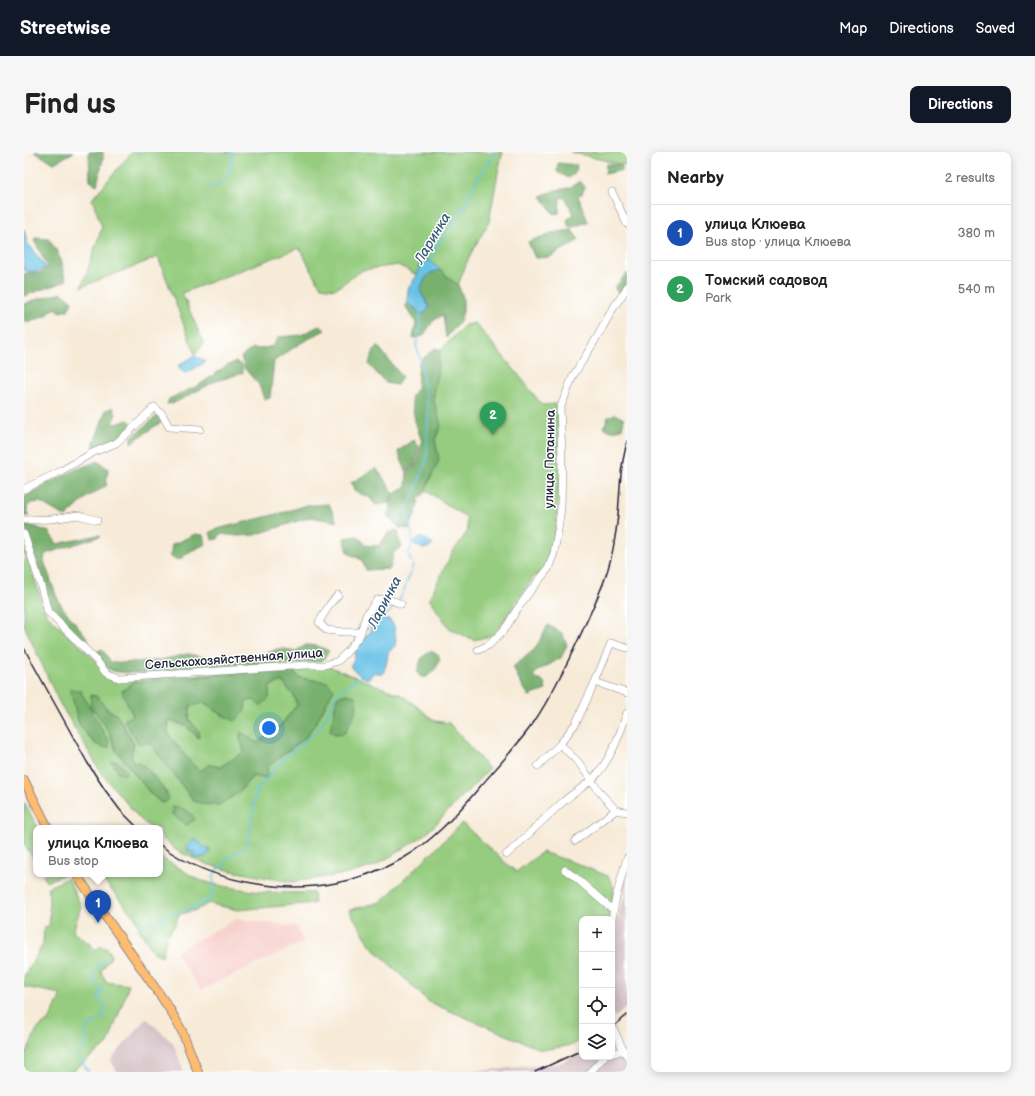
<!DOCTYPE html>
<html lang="en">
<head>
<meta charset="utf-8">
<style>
	:root { --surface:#fff; --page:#f6f6f6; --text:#222; --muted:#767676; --line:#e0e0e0; --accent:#111827 }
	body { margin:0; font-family:"Balsamiq Sans",sans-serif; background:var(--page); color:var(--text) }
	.controls { position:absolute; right:12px; bottom:12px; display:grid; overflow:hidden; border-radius:8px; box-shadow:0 2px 10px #0003 }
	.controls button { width:36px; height:36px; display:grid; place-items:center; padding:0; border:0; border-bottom:1px solid var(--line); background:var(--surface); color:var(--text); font:20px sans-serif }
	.you { position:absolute; left:245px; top:576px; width:14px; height:14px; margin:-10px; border:3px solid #fff; border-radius:50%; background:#1a73e8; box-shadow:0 0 0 6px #1a73e833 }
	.badge { display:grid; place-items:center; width:26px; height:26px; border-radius:50%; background:var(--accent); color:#fff; font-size:13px; font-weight:700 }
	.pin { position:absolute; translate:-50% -33px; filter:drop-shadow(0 1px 2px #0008) }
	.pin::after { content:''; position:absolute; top:21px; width:14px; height:12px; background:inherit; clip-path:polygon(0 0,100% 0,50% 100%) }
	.popup { position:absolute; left:9px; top:673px; width:130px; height:52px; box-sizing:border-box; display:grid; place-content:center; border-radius:8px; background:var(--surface); filter:drop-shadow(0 1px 3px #0005); font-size:13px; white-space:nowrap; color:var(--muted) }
	.popup b { font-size:15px; color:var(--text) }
	.popup::after { content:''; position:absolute; left:50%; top:100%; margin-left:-8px; border:8px solid transparent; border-top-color:var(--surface) }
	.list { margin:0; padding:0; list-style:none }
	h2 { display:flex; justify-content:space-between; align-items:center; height:52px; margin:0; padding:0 16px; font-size:17px }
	h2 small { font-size:13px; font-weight:400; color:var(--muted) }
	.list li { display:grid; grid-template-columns:26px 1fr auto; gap:12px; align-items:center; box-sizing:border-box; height:56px; padding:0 16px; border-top:1px solid var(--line) }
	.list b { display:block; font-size:15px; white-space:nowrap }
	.list p { margin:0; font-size:13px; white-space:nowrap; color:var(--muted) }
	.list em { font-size:13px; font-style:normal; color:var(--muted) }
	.icon { flex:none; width:22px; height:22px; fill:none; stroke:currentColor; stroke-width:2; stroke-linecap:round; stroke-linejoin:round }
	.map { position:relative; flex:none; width:603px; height:920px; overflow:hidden; border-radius:8px }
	header { display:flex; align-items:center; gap:24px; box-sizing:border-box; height:56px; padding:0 20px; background:var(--accent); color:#fff }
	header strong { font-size:19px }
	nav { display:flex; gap:22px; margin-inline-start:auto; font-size:14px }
	.intro { display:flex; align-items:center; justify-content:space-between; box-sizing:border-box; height:96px; padding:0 24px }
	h1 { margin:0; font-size:28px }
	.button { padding:10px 18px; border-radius:8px; background:var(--accent); color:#fff; font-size:14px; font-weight:700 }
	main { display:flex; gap:24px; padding:0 24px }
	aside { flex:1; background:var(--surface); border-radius:8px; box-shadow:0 2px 10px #0003 }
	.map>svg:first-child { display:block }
	.built { fill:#f7d0cc }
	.industrial { fill:#d2bec3 }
	.green { fill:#95cc7f; stroke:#5c775d; fill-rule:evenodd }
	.forest { fill:#78b06e; stroke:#4d6954; fill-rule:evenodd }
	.water { fill:#69c3e7; stroke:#467291 }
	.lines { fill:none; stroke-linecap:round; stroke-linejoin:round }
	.stream { stroke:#69c3e7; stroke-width:1.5 }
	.minor-casing { stroke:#8c868a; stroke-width:8 }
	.major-casing { stroke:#8c868a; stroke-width:10 }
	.minor { stroke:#fff; stroke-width:7 }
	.major { stroke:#fdbc6f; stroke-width:8 }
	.rail { stroke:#22223b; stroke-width:1.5 }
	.labels { text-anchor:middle; stroke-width:3; stroke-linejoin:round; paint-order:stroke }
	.street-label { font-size:13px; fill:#22223b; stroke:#fff }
	.water-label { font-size:14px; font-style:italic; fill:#3b5a77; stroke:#fff }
</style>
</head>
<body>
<header>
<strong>Streetwise</strong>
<nav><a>Map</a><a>Directions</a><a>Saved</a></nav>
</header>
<div class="intro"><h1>Find us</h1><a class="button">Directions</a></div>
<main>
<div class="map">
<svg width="603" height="920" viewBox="0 0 603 920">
	<rect width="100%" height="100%" fill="#fff"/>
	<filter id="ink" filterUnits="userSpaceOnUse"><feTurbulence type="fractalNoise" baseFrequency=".025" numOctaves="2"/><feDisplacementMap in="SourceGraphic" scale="8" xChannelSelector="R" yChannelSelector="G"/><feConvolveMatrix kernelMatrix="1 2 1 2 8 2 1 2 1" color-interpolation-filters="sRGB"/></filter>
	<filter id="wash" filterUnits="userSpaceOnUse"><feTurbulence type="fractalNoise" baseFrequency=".012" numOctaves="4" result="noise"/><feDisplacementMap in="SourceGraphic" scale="16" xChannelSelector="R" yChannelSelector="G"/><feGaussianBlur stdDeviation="0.9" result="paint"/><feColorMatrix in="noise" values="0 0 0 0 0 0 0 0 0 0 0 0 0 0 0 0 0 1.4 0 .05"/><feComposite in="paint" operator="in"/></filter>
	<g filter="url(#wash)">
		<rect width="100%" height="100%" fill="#f7ebd8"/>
		<path class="built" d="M212,767L273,775L279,790L177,838L151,800Z"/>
		<path class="industrial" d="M603,712V854L593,864H588V781L601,742L597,734Z
			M122,866L149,891L160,920H93L87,908Z
			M558,900V905H588V900L603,913V920H440L534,912Z"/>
		<path class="green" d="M108,0H479L475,15L465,70L445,105L434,133L427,128L406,109L397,107L393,123L374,113L339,118L311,137L297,135L275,96L158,141L180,192L171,202L134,105L57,135L63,120L78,75L68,47Z
			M546,0H603V14Z
			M451,171L493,221L518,253L531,252L535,259L536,330L531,383L523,416L510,425L470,483L450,488L426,477L405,447L428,401L444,379L442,365L398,336L409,206L441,173Z
			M0,395L22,462L93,528L304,514L380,544L411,569L425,571L465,617L401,683L351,714L323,722L267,730L207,719L179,711L152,698L136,684V676H127L116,667L78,622L35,550L0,473ZM269,518L275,526L303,530L282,585L243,615L239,626L229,624L214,641L170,649L126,591L100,569L182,525L244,519ZM47,537L70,591L55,572ZM72,544L83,557L93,563L110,592L107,603L110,613L115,610L124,617L143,641L127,642L92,598L89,590L80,570Z
			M258,529L270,544L273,553L257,573L233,591L217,580L216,586L221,600L196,615L185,613L176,619L168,612L144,582L145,568L162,574L174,586L175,580L165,567L166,554L181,551L200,564L222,549L230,548L236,554L245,546L246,534Z
			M0,650L14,676H12V709L0,693Z
			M438,671L492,720L518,700L551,711L584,724L590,736L587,767H558V886L549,893L518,898L405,850L347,794L325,758L357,750Z
			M136,705L175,728L193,733L235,740L290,741L291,751L214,758L191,753L184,751C176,758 166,760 155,762L150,775L143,783L138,804L128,799L117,780L112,767L80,729L90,722H136Z
			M19,722H41L22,730Z
			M44,726L57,754L49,780L67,793L70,799L77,794L85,798L87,805L77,819L82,830L105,833L84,892L47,920H0V906L13,877L26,867L37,842L0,835V824L19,792L20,775L25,774L26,766L24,735Z"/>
		<path class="forest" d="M10,0H50L30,11Z
			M65,0H79V7L73,33L66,29Z
			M534,11L553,13L550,22L545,26L533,20Z
			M582,12L597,13L599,18L581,22Z
			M556,29L561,35L558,42L554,44L564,70L545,76L543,68L550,62L541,46L536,45L535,61L530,62L517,44L532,38L545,36Z
			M548,78L555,88L526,105L511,106L504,90L527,81Z
			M11,86L25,87L34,101L42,129L0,144V122L2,121H15L24,115L10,88Z
			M416,118L427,128L434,133L439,145V160L436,169L422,186L419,163L409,169L399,184L389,186L392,171L381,153L383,151L391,156L396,163L405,155L396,139C400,127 403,120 416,118Z
			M603,121V129L596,141L593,139L590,136Z
			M38,141L48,149L44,158L36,160L33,156L26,159L23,164L0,171V152L10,148Z
			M297,173L301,178L275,192L250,209L246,246L240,247L235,233L221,217L217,205L229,196L236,197L249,194L255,185L277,183Z
			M354,194L378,225L373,233L362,231L345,213C346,206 349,199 354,194Z
			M411,196L416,198L413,223L410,238V249L417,273L411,288L415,307L412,316L406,327L400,342L395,347L392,361L385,377L376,376L363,364L370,342L382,335L383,320L393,312L398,290L391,269L387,245L393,237L395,210Z
			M211,210L218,213L219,221L192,229L150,251L143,252L145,247L175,233L204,213Z
			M89,255L92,262L88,271L92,272L104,268L110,273L96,286L70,297L69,294L82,258Z
			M591,262L600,267L598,277L587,279L580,275L584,265Z
			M133,264L138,270C127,276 118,284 107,291L108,285Z
			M390,288L395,295L391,312L382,319L374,299Z
			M74,309L84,317L82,334L62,346L42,365L16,350L7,351L3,355L5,364H0V345L20,333L53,317Z
			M352,316L369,340L366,351L352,353L345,345L330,339L327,331Z
			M305,352L313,370L287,365L230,383L214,384L196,382L194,387L188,388L186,380L193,377L261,360L280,354Z
			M1,373L9,374L25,380L33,392L74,383L77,384L21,402L20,409L33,446L39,456L62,484L65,489L59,490L28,458Z
			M372,378L375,380L374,386L378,395L370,400L366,417L342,418L338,408L324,401L320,386L334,384L342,393L350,394L356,393L364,381Z
			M171,382L179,383L182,392L167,399L155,408L146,405L148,393Z
			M524,473L538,481L543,493L537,506L512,520L509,525L520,530L522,538L505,544L496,530L489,515L511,497Z
			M282,493L294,494L305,499L298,509L292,510L212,515L211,506L243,501L253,497H261L270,500Z
			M78,497L87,510L97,511L136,508L164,502L186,506L206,504L210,513C191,515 98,527 85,517C81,514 76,505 72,500Z
			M405,499L414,502L416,507L412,516L403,525H397L393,521L397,507Z
			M269,518L275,526L303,530L310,537L294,567L282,585L243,615L244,624L239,626L229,624L214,641L195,653H183L170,649L126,591L115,592L100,568L109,563L105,555L98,539L110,530L244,519ZM258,529L270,544L273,553L257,573L233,591L217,580L216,586L220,600L196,615L185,613L176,619L168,612L144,582L145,568L162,574L175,586V580L165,567L166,554L181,551L200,564L211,569L221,559L222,549L230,548L236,554L245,546L246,534Z
			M46,537L56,538L85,590V595L80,596L70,591L55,572Z
			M322,542L331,544L333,556L321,581L311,582L306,579L313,545Z
			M67,543L72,544L83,557L93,563L110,592L107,603L110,612L114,609C125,619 140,634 145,647L141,650L137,651L127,642L92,598C87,580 78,568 66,554Z
			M92,609L99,615L102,619L101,623L95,621L87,610Z
			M148,655C158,656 167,658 171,668L162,673L148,662Z"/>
		<path class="water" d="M0,77L3,90L22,115C15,120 9,121 0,118Z
			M397,107L406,109L416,118C403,120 400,127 396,139L405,155L402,160L396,163L391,156L383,151L384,137L393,123Z
			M170,204L180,208V211C173,214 168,219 161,221L156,218L154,214Z
			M394,386H399L408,391V394L400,397L393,394L389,391Z
			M362,453L361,462L359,467L366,468L370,474L372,488L371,494L364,501L363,509L359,522L350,520L344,527L335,523L326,514C332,506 330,502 333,495C337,489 342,484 347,479C344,463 344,456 362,453Z
			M169,687L173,688V691H177L179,695L184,696L186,700L181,705L174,706L168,704L170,699L165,700L163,697L166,691Z"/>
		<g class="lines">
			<path class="stream" d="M185,36L198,30L207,17L208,0
				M406,109L411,97L441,53L453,27L473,0
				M375,448L379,441L389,413L384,402L389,391L388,381L382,359L392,338L403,306L404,256L395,202L392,193L396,174V162
				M358,468L372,453
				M113,778L122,772L140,767L144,762L148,760L159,759L174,754L183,749L188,744L190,729L189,727L192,718L200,714L202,711L201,708L223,693L225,687L232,639L257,609L296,576L314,540L338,524
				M65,920L54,904C56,899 60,896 62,891C63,886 61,879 64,875C66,873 70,871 73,870C81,866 81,860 81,852L75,847L74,844L80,839C77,836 74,836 72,833C64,824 76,812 82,806"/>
		</g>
	</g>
	<g filter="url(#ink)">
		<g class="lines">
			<defs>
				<path id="minor" d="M588,40L603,72
					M0,337L35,320L70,300L92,291L106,279L130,255L138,262L145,275L176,277
					M0,368L27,367L54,363L73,368
					M0,382L17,434L24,460L72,508L82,521L95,526L282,513H301L314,509L324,499L336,483L342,463L353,448C362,446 369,448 377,452
					M314,443L306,452L295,470L302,478L320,480H337
					M454,498L465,493L481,477L492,459L504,442L524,417L530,401L534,378L537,356L538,304L536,257L549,224L575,182L588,158L599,142L603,135
					M571,530L603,541
					M536,592L555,611L578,643L592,658L602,660
					M514,614L536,592L552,571L571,530L587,491L603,496
					M551,689L592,658
					M482,703C502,686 520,666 540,649C551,639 565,633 574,621C588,604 596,582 603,561
					M541,718L551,725L584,754L589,757
					M588,767L592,745L603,706
					M590,878L599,898
					M588,902L599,898L603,904
					M566,920L580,905"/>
				<path id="major" d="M0,628L24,676
					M52,722L145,856L158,879L174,920"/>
			</defs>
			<use href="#minor" class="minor-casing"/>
			<use href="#major" class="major-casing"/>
			<use href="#minor" class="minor"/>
			<use href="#major" class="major"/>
			<path class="rail" d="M0,496L63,610L81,638L96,658L114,676
				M136,693C167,716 203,728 240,733C290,739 333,731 378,707C408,690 432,663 455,636C473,615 494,593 510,570C528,543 542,514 556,484C564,466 573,448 580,429C585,415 589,400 591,385C595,364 595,343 597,322C598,311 601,300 603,289
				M588,876L603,863
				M511,920L558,898"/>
		</g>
	</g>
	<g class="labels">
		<g class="street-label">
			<text transform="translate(525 307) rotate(-89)" y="5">улица Потанина</text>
			<text transform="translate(210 506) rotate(-4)" y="5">Сельскохозяйственная улица</text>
		</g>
		<g class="water-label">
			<text transform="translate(408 86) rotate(-59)" y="5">Ларинка</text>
			<text transform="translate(360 450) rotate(-62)" y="5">Ларинка</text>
		</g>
	</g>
</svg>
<div class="controls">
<button>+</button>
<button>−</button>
<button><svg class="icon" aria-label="locate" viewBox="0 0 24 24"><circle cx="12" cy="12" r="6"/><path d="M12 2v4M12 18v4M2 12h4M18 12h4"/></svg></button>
<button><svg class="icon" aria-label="layers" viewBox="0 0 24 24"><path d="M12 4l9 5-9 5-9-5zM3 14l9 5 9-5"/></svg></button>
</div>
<div class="you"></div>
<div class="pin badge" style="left:74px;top:771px;background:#1a4fb4">1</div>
<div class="popup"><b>улица Клюева</b>Bus stop</div>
<div class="pin badge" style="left:469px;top:283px;background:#2e9e5b">2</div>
</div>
<aside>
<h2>Nearby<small>2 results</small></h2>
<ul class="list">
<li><span class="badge" style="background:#1a4fb4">1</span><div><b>улица Клюева</b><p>Bus stop · улица Клюева</p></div><em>380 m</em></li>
<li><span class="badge" style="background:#2e9e5b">2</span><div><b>Томский садовод</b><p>Park</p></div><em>540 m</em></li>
</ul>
</aside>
</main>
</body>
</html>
